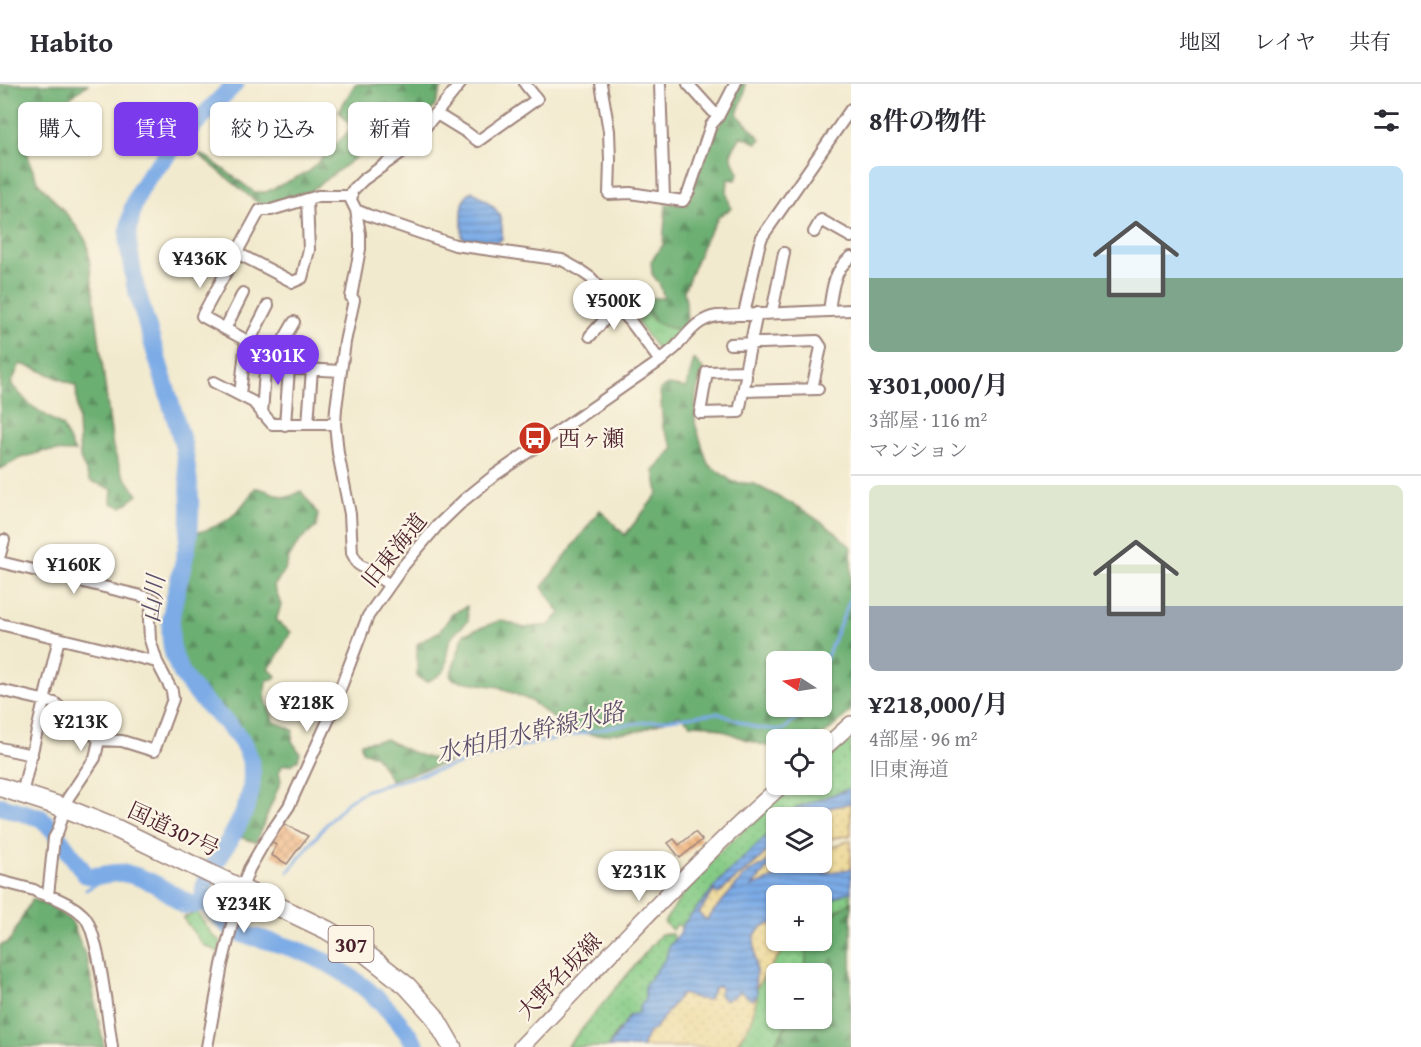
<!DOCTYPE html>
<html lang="ja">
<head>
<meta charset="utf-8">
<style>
	:root { --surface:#fff; --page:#f2f2f3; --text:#2b2b33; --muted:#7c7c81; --line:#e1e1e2; --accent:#7c3aed }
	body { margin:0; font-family:"Gentium Book Plus","Noto Serif JP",serif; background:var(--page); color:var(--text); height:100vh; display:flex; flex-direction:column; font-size:22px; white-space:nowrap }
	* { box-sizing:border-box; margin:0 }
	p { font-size:20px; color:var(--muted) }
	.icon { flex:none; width:33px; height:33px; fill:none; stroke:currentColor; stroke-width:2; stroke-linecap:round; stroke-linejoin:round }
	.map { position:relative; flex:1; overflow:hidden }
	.drawer { display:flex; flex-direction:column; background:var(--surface); width:570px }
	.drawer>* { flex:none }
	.top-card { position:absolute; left:18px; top:18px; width:570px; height:54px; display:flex; gap:12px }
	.needle { width:39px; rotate:282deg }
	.fabs { position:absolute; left:766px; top:567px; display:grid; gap:12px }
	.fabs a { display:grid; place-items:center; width:66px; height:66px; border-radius:9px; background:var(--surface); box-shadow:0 2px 4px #0004; font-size:30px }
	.price { position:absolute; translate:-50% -51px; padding:0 14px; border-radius:21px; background:#fff; color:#222; font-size:20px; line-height:39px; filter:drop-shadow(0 2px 3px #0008) }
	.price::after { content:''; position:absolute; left:50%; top:36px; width:18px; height:14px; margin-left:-9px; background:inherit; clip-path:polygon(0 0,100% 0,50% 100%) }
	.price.selected { background:var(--accent); color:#fff }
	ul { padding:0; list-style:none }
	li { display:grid; align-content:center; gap:12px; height:318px; padding:0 18px }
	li+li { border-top:2px solid var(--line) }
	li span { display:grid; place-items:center; height:186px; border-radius:9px; color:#555 }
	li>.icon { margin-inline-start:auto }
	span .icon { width:108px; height:108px; fill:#fffc; stroke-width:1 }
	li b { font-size:26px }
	h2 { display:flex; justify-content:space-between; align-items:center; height:72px; padding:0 18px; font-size:26px }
	.tag { padding:0 21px; border-radius:9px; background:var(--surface); box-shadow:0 2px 4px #0004; font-size:21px; line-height:54px }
	.tag.selected { background:var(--accent); color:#fff }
	header { display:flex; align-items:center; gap:36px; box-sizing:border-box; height:84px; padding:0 30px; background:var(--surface); border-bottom:2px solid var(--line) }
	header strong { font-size:28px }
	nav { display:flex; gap:33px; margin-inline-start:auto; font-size:21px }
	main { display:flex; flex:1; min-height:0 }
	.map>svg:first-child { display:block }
	.grass { fill:url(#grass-dots); stroke:#687558; stroke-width:1.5 }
	.forest { fill:url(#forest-firs); stroke:#5b674e; stroke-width:1.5; fill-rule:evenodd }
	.sand { fill:url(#sand-dots); stroke:#9c7c64; stroke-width:1.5 }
	.park { fill:url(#park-tufts); stroke:#687558; stroke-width:1.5 }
	.water { fill:url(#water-rules); stroke:#626588; stroke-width:1.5 }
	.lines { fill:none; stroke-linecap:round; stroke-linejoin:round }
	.stream { stroke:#7babe6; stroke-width:3 }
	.river { stroke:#7babe6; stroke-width:18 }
	.building { fill:url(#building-cross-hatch) }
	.minor-casing { stroke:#9e847c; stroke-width:14 }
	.secondary-casing { stroke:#9e847c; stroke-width:18 }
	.trunk-casing { stroke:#9e847c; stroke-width:21 }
	.minor { stroke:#fff; stroke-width:10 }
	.secondary { stroke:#fff; stroke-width:15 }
	.trunk { stroke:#fff; stroke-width:18 }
	.labels { text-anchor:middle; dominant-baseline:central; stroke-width:4.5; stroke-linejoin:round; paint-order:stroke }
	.shield { fill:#fcf5e5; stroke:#7f5f63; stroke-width:1.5 }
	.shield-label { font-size:21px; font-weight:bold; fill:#4a1f2b }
	.poi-label { font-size:22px; fill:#4a1f2b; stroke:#fcf5e5; text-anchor:start }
	.street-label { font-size:22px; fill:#4a1f2b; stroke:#fcf5e5 }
	.water-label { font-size:24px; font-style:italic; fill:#5b506c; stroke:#fcf5e5 }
</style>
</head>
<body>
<header>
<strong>Habito</strong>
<nav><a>地図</a><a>レイヤ</a><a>共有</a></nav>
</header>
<main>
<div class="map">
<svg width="851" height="963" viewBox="0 0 851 963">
	<defs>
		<pattern id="grass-dots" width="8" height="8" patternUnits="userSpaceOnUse" patternTransform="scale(1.5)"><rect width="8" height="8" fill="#85cb85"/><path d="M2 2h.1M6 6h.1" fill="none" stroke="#74ae73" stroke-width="1.8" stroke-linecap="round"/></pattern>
		<pattern id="forest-firs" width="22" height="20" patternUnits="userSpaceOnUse" patternTransform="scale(1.5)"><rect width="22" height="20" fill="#6caf72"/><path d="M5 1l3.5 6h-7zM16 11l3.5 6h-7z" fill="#5b8e5e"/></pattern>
		<pattern id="sand-dots" width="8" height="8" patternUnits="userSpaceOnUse" patternTransform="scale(1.5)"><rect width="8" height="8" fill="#eeda9e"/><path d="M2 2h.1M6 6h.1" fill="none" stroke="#cebb88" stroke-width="1.8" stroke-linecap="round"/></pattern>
		<pattern id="park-tufts" width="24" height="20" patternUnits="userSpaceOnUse" patternTransform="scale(1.5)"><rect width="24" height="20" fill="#85cb85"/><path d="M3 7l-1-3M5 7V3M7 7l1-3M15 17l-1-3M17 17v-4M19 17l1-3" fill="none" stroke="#74ae73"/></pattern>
		<pattern id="water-rules" width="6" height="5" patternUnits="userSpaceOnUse" patternTransform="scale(1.5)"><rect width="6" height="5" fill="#7babe6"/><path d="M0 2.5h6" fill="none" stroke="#678bbb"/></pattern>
		<pattern id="building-cross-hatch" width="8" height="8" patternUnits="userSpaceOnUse" patternTransform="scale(1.5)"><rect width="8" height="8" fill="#f1b37d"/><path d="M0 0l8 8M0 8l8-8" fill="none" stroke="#c59167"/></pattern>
	</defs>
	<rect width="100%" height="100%" fill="#fcf5e5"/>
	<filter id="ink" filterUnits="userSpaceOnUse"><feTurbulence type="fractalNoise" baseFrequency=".0167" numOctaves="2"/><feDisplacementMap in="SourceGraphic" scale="12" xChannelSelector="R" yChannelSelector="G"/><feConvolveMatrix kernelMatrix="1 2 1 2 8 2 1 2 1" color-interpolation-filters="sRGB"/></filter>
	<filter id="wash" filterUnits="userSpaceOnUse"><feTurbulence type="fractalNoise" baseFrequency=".008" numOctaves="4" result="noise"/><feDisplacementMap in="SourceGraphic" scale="24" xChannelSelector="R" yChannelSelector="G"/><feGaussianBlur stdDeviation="1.35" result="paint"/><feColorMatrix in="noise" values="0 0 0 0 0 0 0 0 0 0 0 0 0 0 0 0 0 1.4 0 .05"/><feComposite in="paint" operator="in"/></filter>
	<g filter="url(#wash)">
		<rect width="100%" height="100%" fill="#f2eace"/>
		<!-- grass -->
		<path class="grass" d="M851 646V704L798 723 786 733 777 734V742L723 793 681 843 677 840 672 846 664 838 701 785 792 701 822 700V673Z
			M851 808V818L837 827 822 843V821L843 810Z
			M661 850H672L674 857 669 862 666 874 646 901 645 916 639 923V929L618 946 608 963H567Z
			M789 857H810L807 860 805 889 777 890V934L790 935 773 963H735L751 938 757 907 755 905Z"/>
		<!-- forest -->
		<path class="forest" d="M0 0H88L62 20 38 42 27 62 29 77 38 98 71 135 87 158 113 364 122 389 138 411 122 423 111 419 112 405 90 397 80 374 76 302 37 285 20 280 11 300 30 321 62 342 75 368 45 367 21 374 0 385Z
			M355 0H443L435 22 413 50 386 70 375 66 358 72 309 108 265 120 258 119 198 70 207 73 254 108H266L308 88 352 44 339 27Z
			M740 0H745V8L737 30 761 55 757 59 741 52 731 69 733 78 739 88 736 96 728 95 727 110 731 125 719 132 705 156 684 207 686 218 687 240 678 245 659 242 649 233 647 226 650 214H664L660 201 652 190 651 177 663 161 666 119 687 121 714 47 721 40Z
			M694 275 703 285 696 311 695 339 708 380 733 398 754 400 800 424 834 447 851 463V627L819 655 777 656V668L767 662 747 656 709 641 691 640 679 631 639 647 594 651 569 646 531 617 499 603 455 596 450 592 464 550 501 536 524 544 549 541 560 529 542 503 600 426 625 451 658 409 654 387 674 364 663 344 660 305 669 301 686 304ZM777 578H822V622H777Z
			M255 404C266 404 275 412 286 413 291 413 297 409 301 407L318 430 316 443 302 455 296 462 289 474 285 486 274 502 281 521 276 537 291 548 274 578 268 584 276 592 274 595 267 596C262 612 268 624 275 638L293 646 292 657 300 669 298 676 291 681H283L279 688 281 697 256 758 239 753C244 742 253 728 256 716 262 688 251 655 232 635 224 626 213 620 204 611 190 597 177 576 174 556 169 528 183 502 190 476 193 468 194 458 196 449 228 440 237 431 255 404Z
			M467 522 468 537C462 543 455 548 451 555 440 577 459 584 426 598L417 593V560L440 547 452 530Z
			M386 655C408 668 424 674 450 678L391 696 376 672 362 667 361 659Z
			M32 815 52 823 72 838 87 876 104 963H0V861L9 858Z
			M851 818V963H773L790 935 822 934V890L805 889 807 860 810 857 822 856V843L837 827Z"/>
		<!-- sand -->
		<path class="sand" d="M851 719V751L822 756V734H802L815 727Z
			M777 753V773L747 789 706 836 699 829 714 807 721 809 726 803 759 776Z
			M851 756V785L823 789 803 782 751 804 765 786 779 779 822 778V767Z
			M777 838V856L789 857 755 905 756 887 754 854 757 848 763 842Z
			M719 902 733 913 740 907 752 916 757 912 751 938 734 963H642L649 947 654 946 674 919 682 910 699 915 715 903Z"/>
		<!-- park -->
		<path class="park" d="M647 226C652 242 665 242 679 246L667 260 658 266 637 238Z
			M197 828 213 852 221 857 219 868 203 861 183 834Z"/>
		<!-- water -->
		<path class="water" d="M472 107C494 122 504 126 502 155L494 160 487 161 470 158 462 153C463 139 458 114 472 107Z
			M851 704V719L815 727 802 733H786L798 723Z
			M777 742C777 745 778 748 777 751 773 770 733 794 720 809L717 810 714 807 699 829 706 836 747 789 777 773V778L779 779 765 786 752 803 803 782 822 779 827 783 824 789 851 785V808L843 810 822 821V812H777V838L763 842 757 848 754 853 756 887 755 904 757 907V912L752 916 740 907 733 913 725 916 719 911 720 906 721 904 719 902 715 903 708 916 699 915 682 910 674 919 654 946 649 948 642 963H608L630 931 639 929V923L645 916V901L666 874 669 862 681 848V843L723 793Z"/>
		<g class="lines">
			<!-- stream -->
			<path class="stream" d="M822 585 851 513
				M288 788 325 742 348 717 367 706 522 662 616 642 717 629 757 644 783 646 801 630 805 622
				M86 806C121 781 154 805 181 828L185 829 228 813"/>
			<!-- river -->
			<path class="river" d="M235 0 190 45 150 90 140 106 133 123 129 143 128 159 135 201 183 360C189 392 193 424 188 456 183 494 162 533 174 572 179 587 188 600 198 611 220 636 253 655 252 692 252 717 240 739 227 760 220 773 206 790 204 805 203 809 204 814 205 818 216 829 226 842 240 849 246 852 255 853 262 855 279 860 298 865 315 873 357 892 392 924 417 963
				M0 722 41 734 54 747 86 791C99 795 110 787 123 789 148 793 170 809 192 821L205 818"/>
		</g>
		<g id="blocks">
			<!-- building -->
			<path class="building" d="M283 739 308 752 287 780 271 771 277 761 272 759Z
				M695 748 702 756 680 774 668 759 674 755 679 761Z"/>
		</g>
	</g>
	<g filter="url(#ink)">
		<use href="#blocks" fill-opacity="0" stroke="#9e847c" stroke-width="1.5"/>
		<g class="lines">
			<!-- minor casing -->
			<g class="minor-casing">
				<path id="minor" d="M601 0 609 47 610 76 609 110 630 109 683 117 689 107 711 41 718 33 735 0
					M660 0 664 113
					M688 0 718 33
					M435 29 466 48 478 57 537 15 525 0
					M356 126 368 131 455 161 562 176 578 185 591 194 631 238 660 277
					M814 148 821 136 851 153
					M237 169 293 198 302 194 309 166 307 115
					M829 227C832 207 833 186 851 173
					M772 228 784 169
					M744 230 759 162 762 153 851 25
					M225 245 243 209
					M590 252 616 223
					M249 258 268 221
					M730 260 817 257 821 263 812 305
					M272 276 294 238
					M341 287 283 284 249 258 202 232 260 126H271L318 112H352
					M745 287 707 288 700 329 739 328 746 293 745 287 757 229
					M214 298 253 318 272 340H335
					M743 307 818 305
					M240 311 246 257
					M262 330 266 272
					M308 340 312 285
					M285 341 289 284
					M0 471 4 456
					M0 478 154 515 149 535 150 556 157 578 172 607 173 615 154 667 122 657 99 656
					M390 501 358 480 352 469 350 430 338 369 335 340 336 324 345 258 354 216 351 213 360 165V150L356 126 351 116 352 107 363 96 409 63 460 0
					M0 540 157 578
					M0 606 55 619 74 637 90 647 99 656 95 674 68 714 58 747 54 754 48 812
					M0 664 32 671
					M22 710 59 554
					M0 797 34 806C38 809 42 810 47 811 59 815 74 822 83 831 99 845 108 938 112 963
					M207 963 222 881 238 816 249 785 264 759 289 722 328 637 368 532 404 481 437 442 464 416 495 391 660 277C665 272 670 268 675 264 688 250 697 235 717 232L851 226"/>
			</g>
			<!-- secondary casing -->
			<g class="secondary-casing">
				<path id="secondary" d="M822 666 851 640
					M521 963C607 874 690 782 783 700"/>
			</g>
			<!-- trunk casing -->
			<g class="trunk-casing">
				<path id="trunk" d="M0 703 65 724 117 745 327 846 365 869 407 902 434 932 452 963"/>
			</g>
			<!-- minor -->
			<use href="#minor" class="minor"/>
			<!-- secondary -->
			<use href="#secondary" class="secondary"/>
			<!-- trunk -->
			<use href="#trunk" class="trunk"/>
		</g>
	</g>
	<!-- icons -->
	<defs>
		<g id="bus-disc" transform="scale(1.725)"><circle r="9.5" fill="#c8321e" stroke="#fcf5e5"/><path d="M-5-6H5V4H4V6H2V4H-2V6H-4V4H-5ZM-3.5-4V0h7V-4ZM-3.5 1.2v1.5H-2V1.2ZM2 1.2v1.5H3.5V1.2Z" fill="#fff"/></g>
	</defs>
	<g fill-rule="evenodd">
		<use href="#bus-disc" x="535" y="354"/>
	</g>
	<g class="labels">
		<!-- shield labels -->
		<rect class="shield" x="328.5" y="842" width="45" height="36" rx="4.5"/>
		<g class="shield-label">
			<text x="351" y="860">307</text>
		</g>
		<!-- poi labels -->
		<g class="poi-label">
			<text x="558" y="354">西ヶ瀬</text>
		</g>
		<!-- street labels -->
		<g class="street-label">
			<text transform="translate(394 466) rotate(-51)">旧東海道</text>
			<text transform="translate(174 745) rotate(25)">国道307号</text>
			<text transform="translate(559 892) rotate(-46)">大野名坂線</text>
		</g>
		<!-- water labels -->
		<g class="water-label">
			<text transform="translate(153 515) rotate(-83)">山川</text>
			<text transform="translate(530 648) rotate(-13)">水柏用水幹線水路</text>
		</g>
	</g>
</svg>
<div class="fabs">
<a><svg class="needle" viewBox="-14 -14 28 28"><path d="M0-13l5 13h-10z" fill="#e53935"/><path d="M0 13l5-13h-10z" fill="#7c7c81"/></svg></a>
<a><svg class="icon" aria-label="locate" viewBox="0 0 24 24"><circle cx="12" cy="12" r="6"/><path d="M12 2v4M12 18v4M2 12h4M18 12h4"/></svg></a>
<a><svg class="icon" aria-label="layers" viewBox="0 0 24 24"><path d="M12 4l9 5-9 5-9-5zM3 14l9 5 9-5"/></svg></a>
<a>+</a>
<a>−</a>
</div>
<b class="price" style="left:200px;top:205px">¥436K</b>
<b class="price" style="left:614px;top:247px">¥500K</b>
<b class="price selected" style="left:278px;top:302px">¥301K</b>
<b class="price" style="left:74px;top:511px">¥160K</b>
<b class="price" style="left:307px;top:649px">¥218K</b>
<b class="price" style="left:81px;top:668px">¥213K</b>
<b class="price" style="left:639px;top:818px">¥231K</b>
<b class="price" style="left:244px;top:850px">¥234K</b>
<div class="top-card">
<a class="tag">購入</a>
<a class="tag selected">賃貸</a>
<a class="tag">絞り込み</a>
<a class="tag">新着</a>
</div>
</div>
<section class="drawer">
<h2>8件の物件<svg class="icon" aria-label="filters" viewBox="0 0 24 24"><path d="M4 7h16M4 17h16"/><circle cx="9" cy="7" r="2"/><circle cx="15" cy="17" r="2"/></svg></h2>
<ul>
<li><span style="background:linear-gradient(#bfe0f5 60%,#7fa58c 0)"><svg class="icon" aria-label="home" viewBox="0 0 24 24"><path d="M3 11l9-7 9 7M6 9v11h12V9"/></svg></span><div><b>¥301,000/月</b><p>3部屋 · 116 m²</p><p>マンション</p></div></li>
<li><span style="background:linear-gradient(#dfe7d0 65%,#9aa5b1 0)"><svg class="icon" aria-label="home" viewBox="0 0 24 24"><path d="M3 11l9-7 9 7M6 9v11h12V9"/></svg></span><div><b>¥218,000/月</b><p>4部屋 · 96 m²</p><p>旧東海道</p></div></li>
</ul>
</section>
</main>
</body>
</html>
